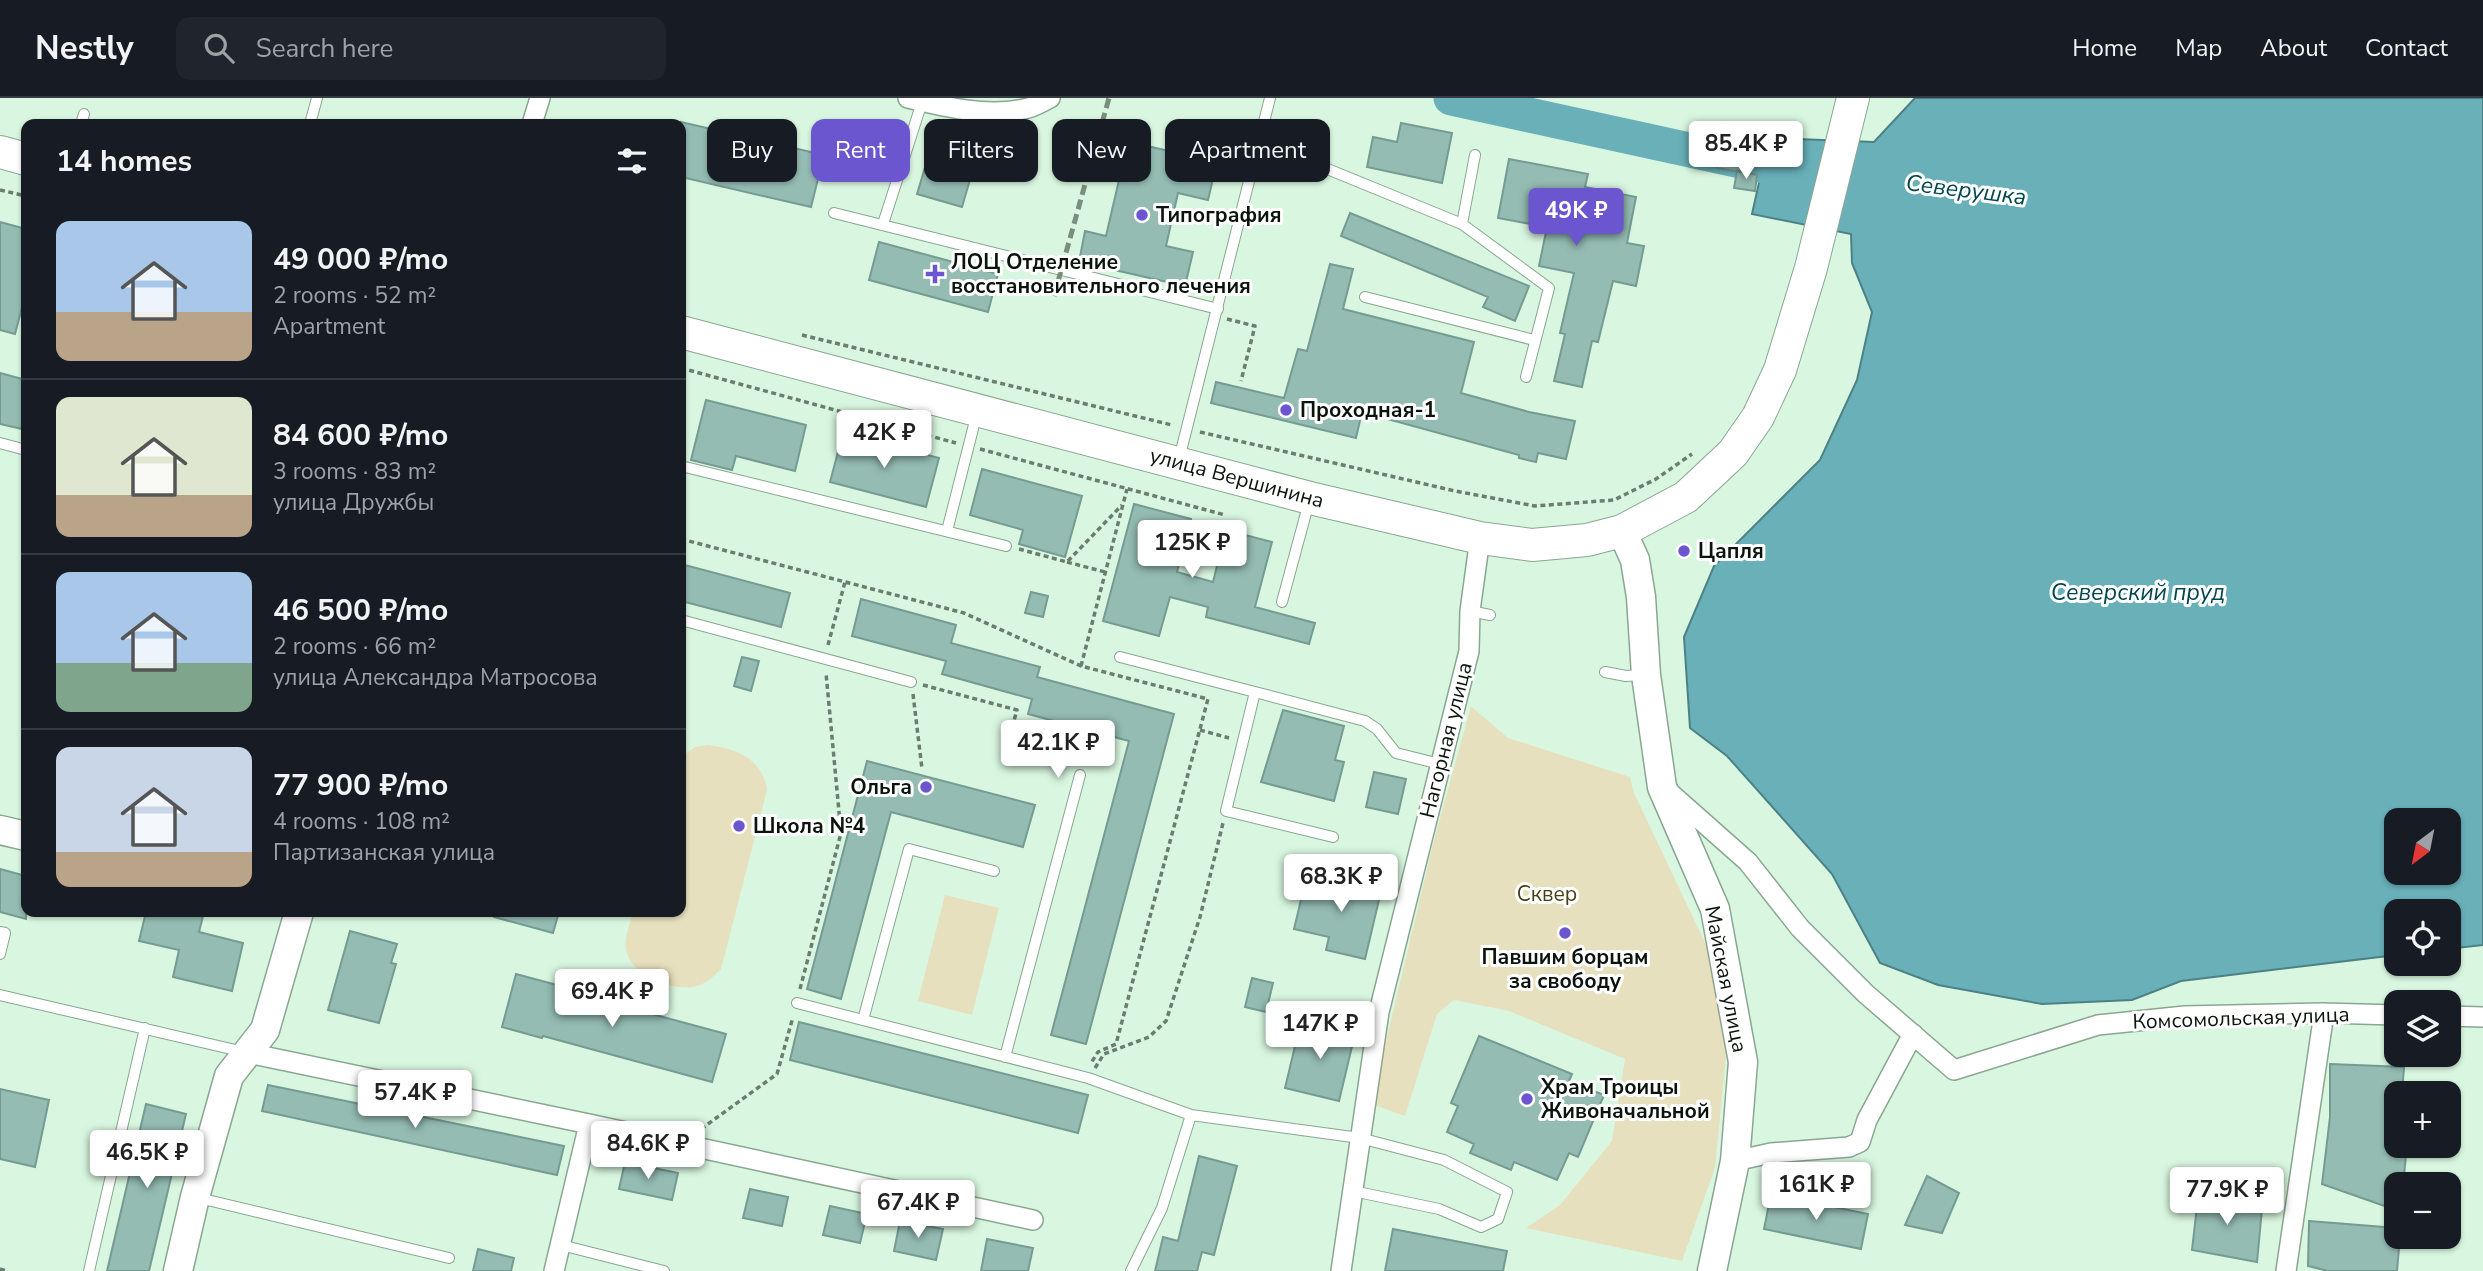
<!DOCTYPE html>
<html lang="en">
<head>
<meta charset="utf-8">
<style>
	:root { --surface:#171b24; --page:#20242c; --text:#f1f3f6; --muted:#9ea1a6; --line:#363941; --accent:#6c56d0 }
	body { margin:0; font-family:"Nunito Sans",sans-serif; background:var(--page); color:var(--text); height:100vh; display:flex; flex-direction:column; font-size:26px; white-space:nowrap }
	* { box-sizing:border-box; margin:0 }
	p { font-size:23px; color:var(--muted) }
	.icon { flex:none; width:38px; height:38px; fill:none; stroke:currentColor; stroke-width:2; stroke-linecap:round; stroke-linejoin:round }
	.map { position:relative; flex:1; overflow:hidden }
	.drawer { position:absolute; left:21px; top:21px; width:665px; height:798px; display:flex; flex-direction:column; background:var(--surface); border-radius:14px; box-shadow:0 2px 5px #0004 }
	.drawer>* { flex:none }
	.hud { position:absolute; left:707px; top:21px; width:665px; height:63px; display:flex; gap:14px }
	.needle { width:46px; rotate:212deg }
	.buttons { position:absolute; left:2384px; top:710px; display:grid; gap:14px }
	.buttons a { display:grid; place-items:center; width:77px; height:77px; border-radius:14px; background:var(--surface); box-shadow:0 2px 5px #0004; font-size:35px }
	.price { position:absolute; translate:-50% -60px; padding:0 16px; border-radius:7px; background:#fff; color:#222; font-size:23px; line-height:46px; filter:drop-shadow(0 2px 4px #0008) }
	.price::after { content:''; position:absolute; left:50%; top:42px; width:21px; height:16px; margin-left:-10px; background:inherit; clip-path:polygon(0 0,100% 0,50% 100%) }
	.price.active { background:var(--accent); color:#fff }
	ul { padding:0; list-style:none }
	li { display:flex; align-items:center; gap:21px; height:175px; padding:0 35px }
	li+li { border-top:2px solid var(--line) }
	li span { display:grid; place-items:center; flex:none; width:196px; height:140px; border-radius:14px; color:#555 }
	li>.icon { margin-inline-start:auto }
	span .icon { width:84px; height:84px; fill:#fffc; stroke-width:1 }
	li b { font-size:30px }
	h2 { display:flex; justify-content:space-between; align-items:center; height:84px; padding:0 35px; font-size:30px }
	.tag { padding:0 24px; border-radius:14px; background:var(--surface); box-shadow:0 2px 5px #0004; font-size:24px; line-height:63px }
	.tag.active { background:var(--accent); color:#fff }
	header { display:flex; align-items:center; gap:42px; box-sizing:border-box; height:98px; padding:0 35px; background:var(--surface); border-bottom:2px solid var(--line) }
	header strong { font-size:33px }
	nav { display:flex; gap:38px; margin-inline-start:auto; font-size:24px }
	.search { width:490px; height:63px; background:var(--page); display:flex; align-items:center; gap:18px; box-sizing:border-box; padding:0 24px; border-radius:14px; color:var(--muted); font-size:26px }
	.map>svg:first-child { display:block }
	.green { fill:#e7e0be }
	.water { fill:#69b0b9; stroke:#4c8185; stroke-width:2; fill-rule:evenodd }
	.lines { fill:none; stroke-linecap:round; stroke-linejoin:round }
	.river { stroke:#69b0b9; stroke-width:35 }
	.building { fill:#94bcb3; stroke:#759b92; stroke-width:2 }
	.lane-casing { stroke:#8aa691; stroke-width:12 }
	.street-casing { stroke:#8aa691; stroke-width:22 }
	.secondary-casing { stroke:#8aa691; stroke-width:31 }
	.primary-casing { stroke:#8aa691; stroke-width:34 }
	.path { stroke:#6a7d6f; stroke-width:3.5; stroke-dasharray:5 3.5; stroke-linecap:butt }
	.lane { stroke:#fff; stroke-width:10 }
	.street { stroke:#fff; stroke-width:19 }
	.secondary { stroke:#fff; stroke-width:28 }
	.primary { stroke:#fff; stroke-width:32 }
	.rail { stroke:#798e7e; stroke-width:5; stroke-dasharray:10 5; stroke-linecap:butt }
	.poi-dot { fill:#6c56d0; stroke:#fff; stroke-width:2.5 }
	.labels { text-anchor:middle; dominant-baseline:central; stroke-width:6; stroke-linejoin:round; paint-order:stroke }
	.poi-label { font-size:21px; font-weight:bold; fill:#0a140d; stroke:#fff; text-anchor:start }
	.street-label { font-size:21px; fill:#0a140d; stroke:#fff }
	.park-label { font-size:21px; fill:#484015; stroke:#fff }
	.water-label { font-size:23px; font-style:italic; fill:#00464d; stroke:#fff }
</style>
</head>
<body>
<header>
<strong>Nestly</strong>
<div class="search"><svg class="icon" aria-label="search" viewBox="0 0 24 24"><circle cx="10" cy="10" r="6"/><path d="M15 15l6 6"/></svg>Search here</div>
<nav><a>Home</a><a>Map</a><a>About</a><a>Contact</a></nav>
</header>
<div class="map">
<svg width="2483" height="1173" viewBox="0 0 2483 1173">
	<rect width="100%" height="100%" fill="#d9f7e0"/>
	<!-- green -->
	<path class="green" d="M1471 608 1508 640 1630 679 1634 695 1710 855 1727 949 1715 1070 1682 1163 1526 1130 1560 1107 1612 1043 1625 961 1509 913 1454 902 1437 916 1405 1018 1371 1006 1434 742Z
		M707 647C736 650 763 661 767 692L721 871C713 879 705 887 693 889 669 892 632 878 626 852 624 840 630 825 633 814H681V659L695 649Z
		M945 797 999 810 972 917 918 903Z"/>
	<!-- water -->
	<path class="water" d="M1915 0H2483V847L2448 851V814H2396V857L2181 883 2132 902 2042 906 1938 887 1880 865 1832 776 1727 658 1690 630 1684 539 1714 468 1820 362 1857 282 1872 214 1852 165 1851 136 1752 116 1769 40 1874 44ZM2396 723H2448V775H2396Z"/>
	<g class="lines">
		<!-- river -->
		<path class="river" d="M1451 0 1763 68 1811 73"/>
	</g>
	<!-- building -->
	<path class="building" d="M681 24 824 57 811 109 681 79Z
		M1726 24 1749 29 1740 74 1717 70Z
		M1401 25 1452 35 1442 85 1367 69 1373 39 1397 44Z
		M1108 39 1217 64 1208 102 1178 95 1166 148 1193 154 1185 188 1079 164 1085 133 1106 138 1119 82 1099 77Z
		M929 56 974 68 962 109 917 96Z
		M1509 61 1588 76 1585 89 1636 99 1627 145 1644 148 1636 188 1613 183 1598 244 1592 243 1582 289 1554 283 1565 236 1560 235 1574 175 1539 168 1547 129 1498 120Z
		M1737 73 1757 77 1755 93 1734 90Z
		M1350 115 1529 188 1515 223 1483 209 1488 199 1341 138Z
		M0 124 26 131V194L15 236 0 232Z
		M879 144 998 176 988 214 869 182Z
		M1330 166 1353 171 1343 211 1474 244 1461 295 1529 314 1575 323 1566 361 1538 355 1536 364 1519 360V357L1362 314 1356 340 1211 305 1216 284 1284 300 1298 251 1307 253Z
		M0 275 26 282V332L0 326Z
		M706 302 806 327 795 373 736 358 732 372 691 362Z
		M843 335 939 360 926 409 830 384Z
		M982 371 1082 398 1065 459 1019 446 1023 432 970 417Z
		M1134 406 1191 421 1177 474 1213 484 1226 432 1272 444 1255 509 1315 525 1309 546 1206 519 1208 509 1170 499 1159 538 1103 523Z
		M681 466 790 495 781 529 681 503Z
		M1031 494 1048 498 1043 519 1025 515Z
		M861 501 956 527 951 545 1040 569 1037 579 1174 616 1086 946 1051 937 1129 643 1028 616 1032 601 942 576 946 563 852 538Z
		M742 559 759 563 751 593 734 588Z
		M1283 612 1344 628 1335 662 1344 664 1334 703 1261 684Z
		M867 663 1035 707 1023 749 891 714 841 901 807 891Z
		M1374 674 1406 681 1398 716 1366 709Z
		M0 771 26 778V821L0 814Z
		M1343 776 1383 785 1365 861 1326 852 1329 839 1294 831 1305 785 1339 793Z
		M146 814H204L199 834 243 845 232 893 173 879 179 852 139 843Z
		M494 814H559L553 835 494 819Z
		M350 833 397 846 391 865 396 866 379 925 328 912Z
		M516 876 557 887 556 890 726 936 712 984 543 938 542 940 502 929Z
		M1252 880 1273 885 1266 914 1245 909Z
		M1301 923 1355 936 1339 1003 1285 990Z
		M799 924 1088 997 1078 1035 790 962Z
		M1479 938 1572 976 1569 983 1604 997 1578 1059 1569 1055 1557 1082 1514 1064 1511 1072 1470 1055 1474 1046 1447 1034 1458 1008 1451 1005Z
		M2330 966 2404 969 2402 996H2396V1048H2407L2403 1087H2396V1112L2322 1086 2330 1019Z
		M268 987 564 1048 557 1077 262 1013Z
		M0 991 49 1002 35 1069 0 1061Z
		M146 1006 186 1016 149 1173H107Z
		M1199 1058 1237 1068 1214 1157 1202 1154 1197 1173H1155L1163 1139 1178 1143Z
		M625 1064 678 1075 672 1102 619 1091Z
		M1927 1078 1959 1095 1942 1135 1905 1127Z
		M750 1091 788 1099 782 1128 743 1120Z
		M2199 1091 2262 1111 2257 1164 2192 1152Z
		M1771 1096 1868 1116 1861 1151 1764 1131Z
		M830 1108 867 1116 860 1145 823 1137Z
		M900 1123 943 1131 936 1162 894 1153Z
		M2309 1123 2396 1130V1139H2400L2397 1173H2328L2308 1168Z
		M1393 1131 1507 1153 1503 1173H1385Z
		M987 1141 1033 1150 1028 1173H981Z
		M478 1151 514 1160 511 1173H473Z"/>
	<g class="lines">
		<!-- lane casing -->
		<g class="lane-casing">
			<path id="lane" d="M81 26 84 16
				M310 26 317 0
				M1259 43 1462 126 1549 190 1526 279
				M834 115 1218 211
				M883 126 922 4
				M1462 126 1475 57
				M1365 199 1534 242
				M0 345 26 352
				M1179 361 1270 0
				M681 368 1006 448
				M947 433 977 315
				M1282 504 1309 404
				M1470 513 1490 517
				M681 522 911 584
				M1120 559 1255 594
				M1605 574 1626 578 1642 577
				M1333 739 1226 713 1255 594 1365 623 1377 631 1396 655 1440 666
				M0 834 5 835 0 856
				M0 897 244 954
				M797 905 1088 980 1191 1017 1360 1040 1444 1062 1507 1094 1498 1121 1481 1129 1439 1111 1353 1093
				M863 922 909 751 994 773
				M1005 959 1080 677
				M199 1100 449 1160
				M561 1147 664 1173
				M89 1173 145 930
				M1131 1173 1162 1110 1191 1017"/>
		</g>
		<!-- street casing -->
		<g class="street-casing">
			<path id="street" d="M908 0C945 9 986 19 1024 11 1033 10 1042 4 1050 0
				M532 26 540 0
				M1669 694 1748 764 1800 830 1866 896 1954 972 2098 927 2185 918 2324 915 2396 917
				M2448 918 2483 919
				M248 955 589 1026 1033 1122
				M1735 1063 1771 1055 1849 1049 1860 1044 1867 1022 1913 936
				M554 1173 589 1026
				M1341 1173 1379 914 1469 553 1470 513 1480 440
				M2286 1173 2324 915"/>
		</g>
		<!-- secondary casing -->
		<g class="secondary-casing">
			<path id="secondary" d="M1622 433 1635 462 1641 499 1646 577 1662 689 1715 811 1743 964 1735 1063 1712 1173
				M0 732 26 738
				M178 1173 195 1099 229 978 265 932 299 814"/>
		</g>
		<!-- primary casing -->
		<g class="primary-casing">
			<path id="primary" d="M0 54 26 61
				M681 234 1310 400 1480 440 1532 447 1587 442 1622 433 1686 399 1733 355 1758 319 1780 272 1811 170 1853 0"/>
		</g>
		<!-- path -->
		<path class="path" d="M0 92 26 98
			M1227 221 1255 228 1241 283
			M802 237 1172 327
			M681 270 956 345
			M1200 334 1455 393 1535 408 1614 402 1656 381 1692 356
			M980 351 1225 417
			M681 441 964 515 1081 568 1208 601 1116 946 1098 954 1091 965
			M1019 451 1067 464 1122 407
			M1067 464 1105 474
			M828 547 845 484
			M1081 568 1127 391
			M923 587 1017 612 1013 626 1088 646 1083 663
			M913 596 922 671
			M1200 632 1229 640
			M260 814 274 817
			M800 891 841 735 826 575
			M1095 970 1104 956 1149 939 1166 923 1200 819 1223 725
			M701 1031 777 976 793 919
			M0 1171 7 1173"/>
		<!-- lane -->
		<use href="#lane" class="lane"/>
		<!-- street -->
		<use href="#street" class="street"/>
		<!-- secondary -->
		<use href="#secondary" class="secondary"/>
		<!-- primary -->
		<use href="#primary" class="primary"/>
		<!-- rail -->
		<path class="rail" d="M1054 198 1109 0"/>
	</g>
	<!-- markers -->
	<g class="poi-dot">
		<circle cx="1142" cy="117" r="7"/>
		<path d="M931.5 165.5h7v7h7v7h-7v7h-7v-7h-7v-7h7z"/>
		<circle cx="1286" cy="312" r="7"/>
		<circle cx="1684" cy="453" r="7"/>
		<circle cx="926" cy="689" r="7"/>
		<circle cx="739" cy="728" r="7"/>
		<circle cx="1565" cy="835" r="7"/>
		<circle cx="1527" cy="1001" r="7"/>
	</g>
	<g class="labels">
		<!-- poi labels -->
		<g class="poi-label">
			<text x="1156" y="117">Типография</text>
			<text x="951" y="164">ЛОЦ Отделение<tspan x="951" dy="24">восстановительного лечения</tspan></text>
			<text x="1300" y="312">Проходная-1</text>
			<text x="1698" y="453">Цапля</text>
			<text x="912" y="689" text-anchor="end">Ольга</text>
			<text x="753" y="728">Школа №4</text>
			<text x="1565" y="859" text-anchor="middle">Павшим борцам<tspan x="1565" dy="24">за свободу</tspan></text>
			<text x="1541" y="989">Храм Троицы<tspan x="1541" dy="24">Живоначальной</tspan></text>
		</g>
		<!-- street labels -->
		<g class="street-label">
			<text transform="translate(1237 380) rotate(15)">улица Вершинина</text>
			<text transform="translate(1446 642) rotate(-76)">Нагорная улица</text>
			<text transform="translate(1726 881) rotate(79)">Майская улица</text>
			<text transform="translate(2241 920) rotate(-2)">Комсомольская улица</text>
		</g>
		<!-- park labels -->
		<g class="park-label">
			<text x="1547" y="796">Сквер</text>
		</g>
		<!-- water labels -->
		<g class="water-label">
			<text transform="translate(1966 92) rotate(7)">Северушка</text>
			<text x="2138" y="494">Северский пруд</text>
		</g>
	</g>
</svg>
<div class="buttons">
<a><svg class="needle" viewBox="-14 -14 28 28"><path d="M0-13l5 13h-10z" fill="#e53935"/><path d="M0 13l5-13h-10z" fill="#9ea1a6"/></svg></a>
<a><svg class="icon" aria-label="locate" viewBox="0 0 24 24"><circle cx="12" cy="12" r="6"/><path d="M12 2v4M12 18v4M2 12h4M18 12h4"/></svg></a>
<a><svg class="icon" aria-label="layers" viewBox="0 0 24 24"><path d="M12 4l9 5-9 5-9-5zM3 14l9 5 9-5"/></svg></a>
<a>+</a>
<a>−</a>
</div>
<b class="price" style="left:1746px;top:83px">85.4K ₽</b>
<b class="price active" style="left:1576px;top:150px">49K ₽</b>
<b class="price" style="left:884px;top:372px">42K ₽</b>
<b class="price" style="left:1192px;top:482px">125K ₽</b>
<b class="price" style="left:1058px;top:682px">42.1K ₽</b>
<b class="price" style="left:1341px;top:816px">68.3K ₽</b>
<b class="price" style="left:612px;top:931px">69.4K ₽</b>
<b class="price" style="left:1320px;top:963px">147K ₽</b>
<b class="price" style="left:415px;top:1032px">57.4K ₽</b>
<b class="price" style="left:648px;top:1083px">84.6K ₽</b>
<b class="price" style="left:147px;top:1092px">46.5K ₽</b>
<b class="price" style="left:1816px;top:1124px">161K ₽</b>
<b class="price" style="left:2227px;top:1129px">77.9K ₽</b>
<b class="price" style="left:918px;top:1142px">67.4K ₽</b>
<div class="hud">
<a class="tag">Buy</a>
<a class="tag active">Rent</a>
<a class="tag">Filters</a>
<a class="tag">New</a>
<a class="tag">Apartment</a>
</div>
<section class="drawer">
<h2>14 homes<svg class="icon" aria-label="filters" viewBox="0 0 24 24"><path d="M4 7h16M4 17h16"/><circle cx="9" cy="7" r="2"/><circle cx="15" cy="17" r="2"/></svg></h2>
<ul>
<li><span style="background:linear-gradient(#a9c7e8 65%,#b9a48a 0)"><svg class="icon" aria-label="home" viewBox="0 0 24 24"><path d="M3 11l9-7 9 7M6 9v11h12V9"/></svg></span><div><b>49 000 ₽/mo</b><p>2 rooms · 52 m²</p><p>Apartment</p></div></li>
<li><span style="background:linear-gradient(#dfe7d0 70%,#b9a48a 0)"><svg class="icon" aria-label="home" viewBox="0 0 24 24"><path d="M3 11l9-7 9 7M6 9v11h12V9"/></svg></span><div><b>84 600 ₽/mo</b><p>3 rooms · 83 m²</p><p>улица Дружбы</p></div></li>
<li><span style="background:linear-gradient(#a9c7e8 65%,#7fa58c 0)"><svg class="icon" aria-label="home" viewBox="0 0 24 24"><path d="M3 11l9-7 9 7M6 9v11h12V9"/></svg></span><div><b>46 500 ₽/mo</b><p>2 rooms · 66 m²</p><p>улица Александра Матросова</p></div></li>
<li><span style="background:linear-gradient(#c9d6e8 75%,#b9a48a 0)"><svg class="icon" aria-label="home" viewBox="0 0 24 24"><path d="M3 11l9-7 9 7M6 9v11h12V9"/></svg></span><div><b>77 900 ₽/mo</b><p>4 rooms · 108 m²</p><p>Партизанская улица</p></div></li>
</ul>
</section>
</div>
</body>
</html>
